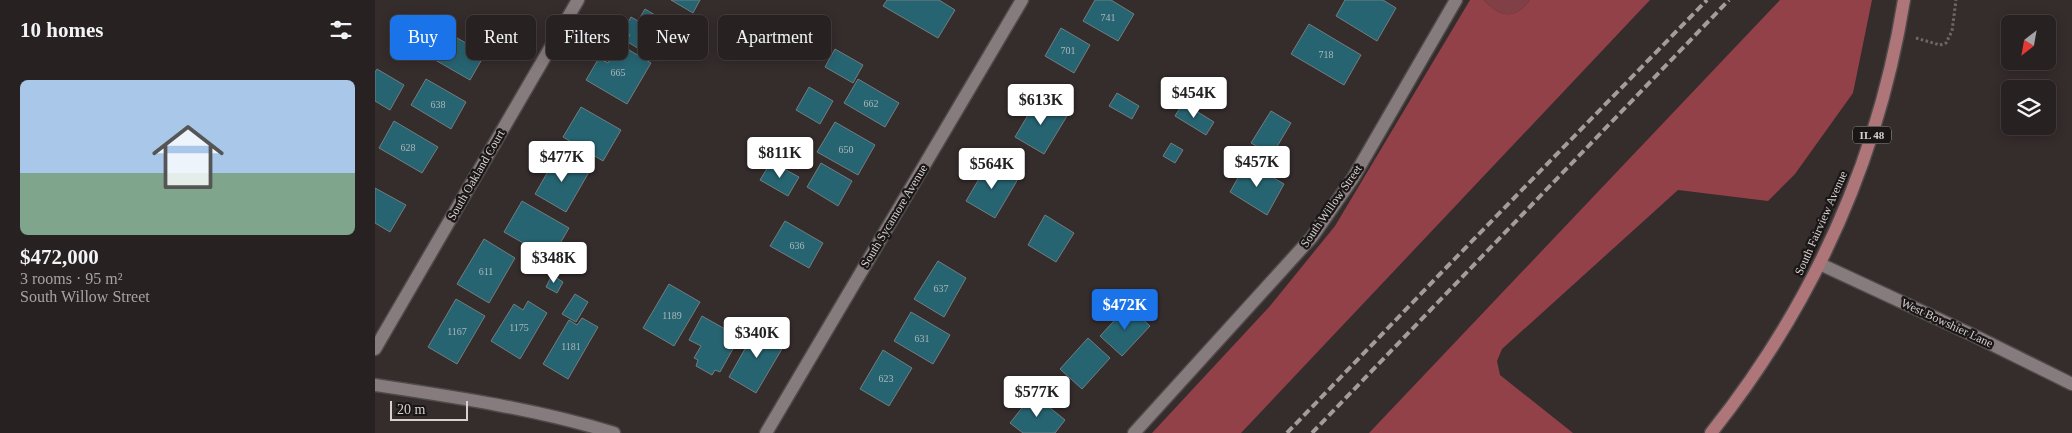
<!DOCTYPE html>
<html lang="en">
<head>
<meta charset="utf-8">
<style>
	:root { --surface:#282121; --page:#30292a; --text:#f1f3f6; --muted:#a5a3a5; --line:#443e3f; --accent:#1a73e8 }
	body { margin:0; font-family:"Times New Roman",serif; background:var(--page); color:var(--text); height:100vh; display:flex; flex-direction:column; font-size:19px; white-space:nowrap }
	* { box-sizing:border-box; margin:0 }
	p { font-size:16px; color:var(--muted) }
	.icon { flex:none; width:28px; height:28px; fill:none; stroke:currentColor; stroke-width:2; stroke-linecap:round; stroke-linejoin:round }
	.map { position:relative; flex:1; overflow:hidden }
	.side { display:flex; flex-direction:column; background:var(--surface); width:375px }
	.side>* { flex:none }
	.banner { position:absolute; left:15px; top:15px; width:475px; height:45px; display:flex; gap:10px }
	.needle { width:32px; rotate:211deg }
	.tools { position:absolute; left:1626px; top:15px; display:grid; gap:10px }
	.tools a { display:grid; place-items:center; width:55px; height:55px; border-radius:8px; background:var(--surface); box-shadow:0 2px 12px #0003,0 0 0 1px var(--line); font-size:25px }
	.scale { position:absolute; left:15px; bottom:12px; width:78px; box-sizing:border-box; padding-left:5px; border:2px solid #d7d1d1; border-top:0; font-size:14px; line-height:18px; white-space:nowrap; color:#d7d1d1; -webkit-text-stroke:4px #1a1616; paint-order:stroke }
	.price { position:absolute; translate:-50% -42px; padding:0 11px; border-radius:5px; background:#fff; color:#222; font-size:16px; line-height:32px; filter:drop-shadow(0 1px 2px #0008) }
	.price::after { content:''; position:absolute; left:50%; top:30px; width:15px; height:11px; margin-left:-8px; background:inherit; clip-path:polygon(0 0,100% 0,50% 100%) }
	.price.active { background:var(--accent); color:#fff }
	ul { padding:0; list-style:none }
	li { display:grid; align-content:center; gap:10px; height:265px; padding:0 20px }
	li span { display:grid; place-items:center; height:155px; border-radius:8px; color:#555 }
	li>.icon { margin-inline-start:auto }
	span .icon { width:90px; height:90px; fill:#fffc; stroke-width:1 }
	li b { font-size:21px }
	h2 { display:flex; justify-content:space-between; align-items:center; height:60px; padding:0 20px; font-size:21px }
	.tag { padding:0 18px; border-radius:8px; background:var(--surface); box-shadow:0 2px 12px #0003,0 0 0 1px var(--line); font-size:18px; line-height:45px }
	.tag.active { background:var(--accent); color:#fff }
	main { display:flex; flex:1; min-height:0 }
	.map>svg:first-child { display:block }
	.green { fill:#804045 }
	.forest { fill:#924148 }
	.building { fill:#276472; stroke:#737d7f }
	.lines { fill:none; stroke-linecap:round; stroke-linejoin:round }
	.minor-casing { stroke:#504a4a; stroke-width:15 }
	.primary-casing { stroke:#504a4a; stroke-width:15 }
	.path { stroke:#6f6767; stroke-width:3; stroke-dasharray:2.5 2.5; stroke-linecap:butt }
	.minor { stroke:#877c7d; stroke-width:12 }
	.primary { stroke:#ae7679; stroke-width:12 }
	.rail { stroke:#a39c9c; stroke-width:4; stroke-dasharray:8 4; stroke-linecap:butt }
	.labels { text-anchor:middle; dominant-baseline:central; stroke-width:4.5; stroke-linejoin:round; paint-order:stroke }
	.number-label { font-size:10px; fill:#abb6b9 }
	.shield { fill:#1a1616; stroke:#9e9999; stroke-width:1 }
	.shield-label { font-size:11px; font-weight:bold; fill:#d7d1d1 }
	.street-label { font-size:12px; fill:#d7d1d1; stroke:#1a1616 }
</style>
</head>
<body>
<main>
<section class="side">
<h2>10 homes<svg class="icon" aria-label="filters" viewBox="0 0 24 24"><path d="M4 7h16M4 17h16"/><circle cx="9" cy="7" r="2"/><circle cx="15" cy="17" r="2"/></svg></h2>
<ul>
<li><span style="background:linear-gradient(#a9c7e8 60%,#7fa58c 0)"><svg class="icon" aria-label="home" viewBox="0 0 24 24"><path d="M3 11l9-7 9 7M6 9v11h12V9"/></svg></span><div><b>$472,000</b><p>3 rooms · 95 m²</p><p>South Willow Street</p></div></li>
</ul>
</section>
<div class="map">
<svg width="1697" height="433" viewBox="0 0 1697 433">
	<rect width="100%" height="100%" fill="#352c2c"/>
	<!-- green -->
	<path class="green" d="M1109 0H1155C1140 20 1125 18 1109 0Z"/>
	<!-- forest -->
	<path class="forest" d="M1095 0H1109C1125 18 1140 20 1155 0H1275L866 433H777L895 306 960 226Z
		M1405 0H1497L1478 93 1420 174 1393 201 1303 190 1127 349 1122 361 1125 375 1198 433H994Z"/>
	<!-- building -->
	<path class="building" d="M296 0H325L318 13Z
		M512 0H564L580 10 563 38 508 6Z
		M720 0H736L759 14 743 41 708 21Z
		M970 0H1008L1021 8 1002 41 961 16Z
		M270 9 303 29 284 61 251 41 255 35 248 31 256 17 263 21Z
		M313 21 331 31 325 43 306 32Z
		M934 24 986 55 969 85 916 54Z
		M686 28 715 45 699 73 670 56Z
		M70 31 110 54 95 80 55 57Z
		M244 44 276 63 252 104 211 80 224 58 233 63Z
		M460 49 488 65 478 83 450 67Z
		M2 69 29 85 15 110 0 101V72Z
		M51 79 91 102 76 129 36 105Z
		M483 79 524 103 510 127 469 103Z
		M434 87 458 101 445 124 421 110Z
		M742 93 764 106 757 119 734 106Z
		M663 98 692 116 669 154 640 137Z
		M808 103 839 122 831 135 800 116Z
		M206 107 246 130 228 161 188 137Z
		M896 111 916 123 897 155 876 143Z
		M19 121 63 147 47 173 4 148Z
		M460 122 500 145 483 175 442 152Z
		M796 143 808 150 800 163 788 156Z
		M183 154 214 172 191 212 160 194Z
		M396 162 424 177 413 196 385 180Z
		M614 162 643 179 620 218 591 201Z
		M872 162 909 184 892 215 855 192Z
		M446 163 477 181 463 206 432 187Z
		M0 188 31 205 15 232 0 223Z
		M147 201 194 228 176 259 129 232Z
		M670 215 699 233 681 262 653 245Z
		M410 221 448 243 434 268 395 246Z
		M109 239 140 258 114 303 82 284Z
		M563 261 591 278 569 317 539 299Z
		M177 275 188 282 182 293 171 287Z
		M294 284 325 302 299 346 268 328Z
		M200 294 213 302 201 322 187 314Z
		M81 299 110 316 82 364 53 347Z
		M153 301 172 313 145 359 116 341 139 304 148 310Z
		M753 306 775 326 747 356 725 336Z
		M536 312 575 335 558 364 519 341Z
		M327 316 350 329 355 321 369 329 345 372 340 370 337 375 321 366 323 360 319 358 326 346 314 340Z
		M207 318 223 327 193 379 168 364 194 320 202 325Z
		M383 326 411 342 381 393 354 377Z
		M713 338 735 358 707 389 685 369Z
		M508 350 537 368 514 406 485 389Z
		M658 394 690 420 680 433H648L635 423Z"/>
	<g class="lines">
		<!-- minor casing -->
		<g class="minor-casing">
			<path id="minor" d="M1445 264 1602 337 1697 384
				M0 349 203 0
				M0 385C80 397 161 409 239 433
				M391 433 647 0
				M759 433 937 237 978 178 1081 0"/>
		</g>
		<!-- primary casing -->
		<g class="primary-casing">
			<path id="primary" d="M1336 433C1437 306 1503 161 1529 0"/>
		</g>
		<!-- path -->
		<path class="path" d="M1541 38 1565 45 1571 43 1577 31 1581 0"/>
		<!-- minor -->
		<use href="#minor" class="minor"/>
		<!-- primary -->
		<use href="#primary" class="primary"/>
		<!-- rail -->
		<path class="rail" d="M912 433 1065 274 1332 0
			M937 433 1354 0"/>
	</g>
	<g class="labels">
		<!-- number labels -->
		<g class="number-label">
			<text x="733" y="17">741</text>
			<text x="693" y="50">701</text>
			<text x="951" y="54">718</text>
			<text x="243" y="72">665</text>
			<text x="496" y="103">662</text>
			<text x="63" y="104">638</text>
			<text x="33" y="147">628</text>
			<text x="471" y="149">650</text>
			<text x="422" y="245">636</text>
			<text x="111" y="271">611</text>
			<text x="566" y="288">637</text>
			<text x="297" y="315">1189</text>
			<text x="144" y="327">1175</text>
			<text x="82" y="331">1167</text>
			<text x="547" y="338">631</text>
			<text x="196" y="346">1181</text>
			<text x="511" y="378">623</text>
		</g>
		<!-- shield labels -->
		<rect class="shield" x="1478" y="126.5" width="38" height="17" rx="4"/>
		<g class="shield-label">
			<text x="1497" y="135">IL 48</text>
		</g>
		<!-- street labels -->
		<g class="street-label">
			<text transform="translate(101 175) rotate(-60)">South Oakland Court</text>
			<text transform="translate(956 206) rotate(-55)">South Willow Street</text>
			<text transform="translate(519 216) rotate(-59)">South Sycamore Avenue</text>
			<text transform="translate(1446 223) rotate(-66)">South Fairview Avenue</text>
			<text transform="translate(1572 323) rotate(25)">West Bowshier Lane</text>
		</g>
	</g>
</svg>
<div class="tools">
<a><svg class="needle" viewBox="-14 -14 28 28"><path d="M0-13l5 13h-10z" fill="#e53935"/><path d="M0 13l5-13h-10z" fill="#a5a3a5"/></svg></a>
<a><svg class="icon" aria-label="layers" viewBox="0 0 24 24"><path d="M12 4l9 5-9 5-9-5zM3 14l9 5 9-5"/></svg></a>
</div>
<div class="scale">20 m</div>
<b class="price" style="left:819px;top:119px">$454K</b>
<b class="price" style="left:666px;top:126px">$613K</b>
<b class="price" style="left:405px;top:179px">$811K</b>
<b class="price" style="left:187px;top:183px">$477K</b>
<b class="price" style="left:882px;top:188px">$457K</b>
<b class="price" style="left:617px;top:190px">$564K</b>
<b class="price" style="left:179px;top:284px">$348K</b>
<b class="price active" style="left:750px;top:331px">$472K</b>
<b class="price" style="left:382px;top:359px">$340K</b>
<b class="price" style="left:662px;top:418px">$577K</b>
<div class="banner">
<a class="tag active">Buy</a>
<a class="tag">Rent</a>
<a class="tag">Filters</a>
<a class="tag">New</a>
<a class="tag">Apartment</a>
</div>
</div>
</main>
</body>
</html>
